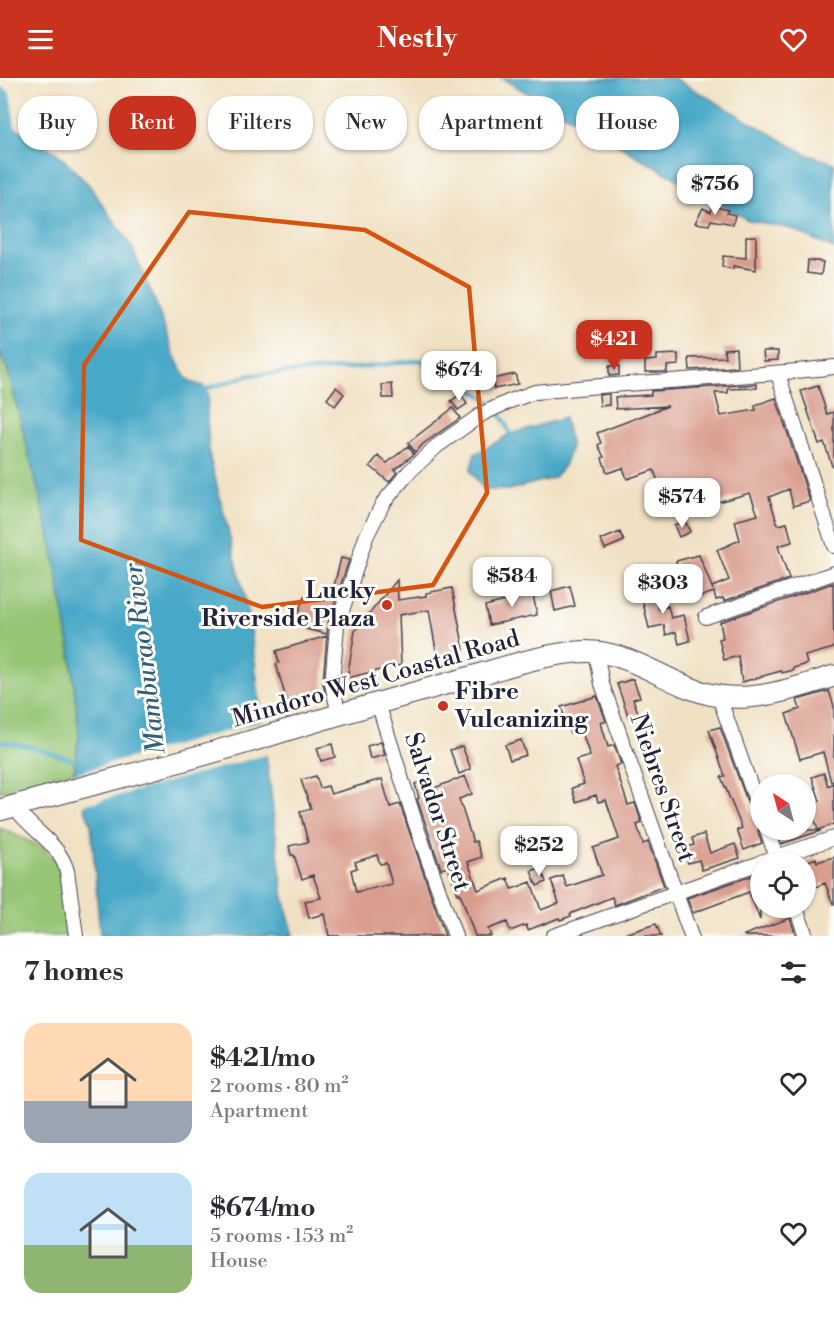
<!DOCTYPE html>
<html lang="en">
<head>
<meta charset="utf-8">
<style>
	:root { --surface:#fff; --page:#f2f2f3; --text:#2b2b33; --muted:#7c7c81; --accent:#c8321e }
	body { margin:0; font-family:"Libre Bodoni",serif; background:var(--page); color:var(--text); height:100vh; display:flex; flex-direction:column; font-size:22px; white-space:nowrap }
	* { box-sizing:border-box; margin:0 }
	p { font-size:20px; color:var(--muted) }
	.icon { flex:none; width:33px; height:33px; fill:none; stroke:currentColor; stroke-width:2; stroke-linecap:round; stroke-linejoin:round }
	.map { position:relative; height:858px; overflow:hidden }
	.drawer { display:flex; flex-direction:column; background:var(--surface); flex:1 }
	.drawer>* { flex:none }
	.banner { position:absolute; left:18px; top:18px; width:798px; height:54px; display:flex; gap:12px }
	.needle { width:39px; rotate:324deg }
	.controls { position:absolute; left:750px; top:696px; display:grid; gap:12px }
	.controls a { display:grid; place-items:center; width:66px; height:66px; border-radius:50%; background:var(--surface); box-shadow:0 2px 4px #0004; font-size:30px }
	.price { position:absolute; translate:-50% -51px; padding:0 14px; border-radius:12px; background:#fff; color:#222; font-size:20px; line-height:39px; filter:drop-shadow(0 2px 3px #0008) }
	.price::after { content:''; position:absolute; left:50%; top:36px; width:18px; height:14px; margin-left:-9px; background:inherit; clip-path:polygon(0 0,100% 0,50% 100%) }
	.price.on { background:var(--accent); color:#fff }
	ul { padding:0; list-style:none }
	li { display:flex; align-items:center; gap:18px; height:150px; padding:0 24px }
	li span { display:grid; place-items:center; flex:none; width:168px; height:120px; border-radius:18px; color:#555 }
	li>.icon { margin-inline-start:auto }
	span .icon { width:72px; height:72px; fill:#fffc; stroke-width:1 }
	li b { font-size:26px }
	h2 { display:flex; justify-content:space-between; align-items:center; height:72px; padding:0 24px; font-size:26px }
	.chip { padding:0 21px; border-radius:24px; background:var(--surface); box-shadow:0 2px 4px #0004; font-size:21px; line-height:54px }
	.chip.on { background:var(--accent); color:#fff }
	header { display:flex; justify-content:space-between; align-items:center; height:78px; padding:0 24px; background:var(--accent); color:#fff; font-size:27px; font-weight:800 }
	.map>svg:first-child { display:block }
	.green { fill:#95c575; stroke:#5c7458; stroke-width:1.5 }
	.water { fill:#47a8c7; stroke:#346581; stroke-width:1.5 }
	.pier { fill:#f1e1c4 }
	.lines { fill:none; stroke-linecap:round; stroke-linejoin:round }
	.stream { stroke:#47a8c7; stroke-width:4 }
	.river { stroke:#47a8c7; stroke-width:22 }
	.building { fill:#d99d8e; fill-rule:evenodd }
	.street-casing { stroke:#413f50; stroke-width:16 }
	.primary-casing { stroke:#413f50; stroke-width:23 }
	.street { stroke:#fff; stroke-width:14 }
	.primary { stroke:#fff; stroke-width:21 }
	.marked { fill:none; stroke:#d45411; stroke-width:4.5; stroke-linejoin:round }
	.poi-dot { fill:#c8321e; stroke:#fdfcf7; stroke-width:2 }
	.labels { text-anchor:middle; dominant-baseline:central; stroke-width:6; stroke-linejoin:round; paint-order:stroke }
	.poi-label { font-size:24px; font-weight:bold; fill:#22223b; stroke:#fdfcf7; text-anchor:end }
	.street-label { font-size:24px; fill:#22223b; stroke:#fdfcf7 }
	.water-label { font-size:26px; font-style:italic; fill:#335e7a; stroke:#fdfcf7 }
</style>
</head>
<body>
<header><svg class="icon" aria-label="menu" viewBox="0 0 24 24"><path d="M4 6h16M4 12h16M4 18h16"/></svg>Nestly<svg class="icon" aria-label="heart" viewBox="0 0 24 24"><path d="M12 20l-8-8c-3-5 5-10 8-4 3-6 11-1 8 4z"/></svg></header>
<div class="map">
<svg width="834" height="858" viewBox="0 0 834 858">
	<rect width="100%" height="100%" fill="#fdfcf7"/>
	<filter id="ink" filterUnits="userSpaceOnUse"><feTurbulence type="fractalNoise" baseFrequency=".0167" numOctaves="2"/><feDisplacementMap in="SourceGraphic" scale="12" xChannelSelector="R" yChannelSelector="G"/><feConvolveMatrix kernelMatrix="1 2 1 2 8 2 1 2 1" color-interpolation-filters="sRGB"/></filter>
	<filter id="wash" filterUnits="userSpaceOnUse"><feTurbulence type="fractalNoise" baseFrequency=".008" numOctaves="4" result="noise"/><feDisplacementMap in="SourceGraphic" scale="24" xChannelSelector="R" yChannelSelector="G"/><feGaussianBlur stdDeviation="1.35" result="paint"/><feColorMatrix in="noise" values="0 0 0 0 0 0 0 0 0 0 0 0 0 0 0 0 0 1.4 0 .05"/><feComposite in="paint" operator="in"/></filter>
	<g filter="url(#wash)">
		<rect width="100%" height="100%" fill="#f1e1c4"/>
		<!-- green -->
		<path class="green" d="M0 275 8 293 52 467 71 577 79 657 74 693 0 714Z
			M0 750 44 770 59 788 68 858H0Z"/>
		<!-- water -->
		<path class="water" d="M501 0H674L806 76 834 85V171L792 151 748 142Z
			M0 40 57 75 89 107 132 169 155 223 175 279 184 297 190 304 203 308 208 317 207 339 209 376 249 536 283 815 293 858H100L91 746 80 719 74 693 79 657 71 577 52 467 8 293 0 275Z
			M564 340 571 369 564 388 553 400 509 412H484L470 393 475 376 510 356Z"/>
		<!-- pier -->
		<path class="pier" d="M265 642 269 676 80 728 72 696Z"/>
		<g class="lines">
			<!-- stream -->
			<path class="stream" d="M203 312 250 297 355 290 420 282C432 287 432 293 441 299 447 303 456 305 463 308 489 319 499 329 510 356
				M0 663 32 669 80 684"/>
			<!-- river -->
			<path class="river" d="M0 20 7 72"/>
		</g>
		<g id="blocks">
			<!-- building -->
			<path class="building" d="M712 128 728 132 727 135 735 137 733 146 711 142 709 147 695 145 703 130 711 134Z
				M746 158H756V192L733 188V191L722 189 723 178 746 180Z
				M808 182 823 184 821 197 807 195Z
				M736 270 737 289 690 292 689 280 725 279 724 271Z
				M763 273H778V282L764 283Z
				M678 276V287L667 288V294H645V283L657 282V277Z
				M484 285 488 295 475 300 471 290Z
				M609 288H619V297L609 298Z
				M515 296 518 306 494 311 492 301Z
				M392 306 393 320H383L382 307Z
				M757 306V310L728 311V315H715L721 338 756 332 755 327 776 320 810 423 793 428 789 411 769 419 778 447 787 445 792 464 778 468 789 501 724 523 723 520 716 522 714 514 689 522 676 483 699 477 713 512 712 509 729 502 717 472 740 462 735 443 758 437 750 415 714 425 715 428 702 433 693 411 664 421 654 392 627 401 623 390 607 395 602 380 604 379 598 367 601 365 597 355 668 328 616 331 615 319 651 317V313Z
				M818 308 827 336 834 334V388H832L824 364 819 366 801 313Z
				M336 309 344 316 335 328 327 321Z
				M461 316 467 326 458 332 451 323Z
				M609 316V327L600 328 599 317Z
				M453 330 460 340 423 366 415 374 408 365Z
				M408 368 414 376 394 392 397 394 389 404 370 388 378 378 387 385Z
				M685 443 690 454 679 459 674 447Z
				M620 454 624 463 605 471 601 462Z
				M341 480 349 482 328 545 327 556 293 548 304 519 319 523 321 514 332 516Z
				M397 502 398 522 426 518V515L452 510 464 572 437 578 429 532 399 537 401 587 347 600 355 553Z
				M652 505 659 531 668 528 671 540 684 537 690 563 679 566 676 554 666 557 664 547 649 550 639 508Z
				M833 505 834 570 805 578 807 586 793 590 794 592 782 595 781 593 742 604 738 578 724 582 719 561 723 560 720 544Z
				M570 508 575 528 555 533 551 513Z
				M532 512 537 537 489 547 485 528 505 523 504 519Z
				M327 558 323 605 325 614 287 624 276 586 279 585 276 573Z
				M633 601 640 619 633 621 639 637 629 640 617 606Z
				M829 613 834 628V703L831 704 823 674 800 681 786 636 800 631 797 622Z
				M597 618 606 643 601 645 608 669 614 667 621 686 615 688 628 727 635 725 642 745 637 747 643 766 648 764 664 808 615 827 612 819 570 836 571 838 560 842 559 840 528 852 526 847 510 853 507 844 488 851 491 858H475L460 815 458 816 448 789 441 791 417 721 419 720 415 706 426 702 429 712 465 698 472 716 459 721 473 764 476 763 482 779 468 784 478 812 508 800 512 811 531 804 541 832 559 825 551 802 563 798 567 809 602 797 593 770 619 761 606 722 598 724 596 717 576 724 572 710 584 706 576 682 590 678 581 652 570 655 561 629Z
				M720 649 752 737 757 745H760L758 754 762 765 744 772 737 752 742 750 721 699 725 698 709 652Z
				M521 662 526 677 510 682 505 667Z
				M381 664 385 677 370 681 367 668Z
				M332 666 335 679 321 683 317 670Z
				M462 668 471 691 459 696 450 672Z
				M824 695 828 708 834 705V746L818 752 820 753 781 766 776 752H818L810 727 820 723 812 699Z
				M316 698 320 710 328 708 331 716 382 701 390 729 400 726 445 858H329L324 836 309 840 305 823 321 820 313 797 302 801 294 777H291L289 768 308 764 300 734 311 731 301 702ZM377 777 380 786 386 785 392 806 356 814 351 792 357 790 355 784Z
				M704 756 710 775 735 766 740 780 702 792 699 782 688 785 683 770 694 767 692 760Z
				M834 779V826H833L825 805 806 813V784L816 780 817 784Z
				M541 790 546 804 537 808 531 793Z
				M760 795V842L749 814 693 835 687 820Z
				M790 840 796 858H745L744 857Z
				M656 846 661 858H626L625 856Z"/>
		</g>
	</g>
	<g filter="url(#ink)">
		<use href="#blocks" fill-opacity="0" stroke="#413f50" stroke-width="1.5"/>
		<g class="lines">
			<!-- street casing -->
			<g class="street-casing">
				<path id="street" d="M778 296 834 468
					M706 539 834 495
					M596 574 602 606 691 858
					M719 619 760 734
					M378 625 416 747 455 858
					M339 637 332 606 337 548 366 459 383 425 409 394 437 368 482 336 510 323 535 314C634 303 735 301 834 289
					M14 728C30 752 59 764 67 793L76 858
					M767 752 778 784
					M761 784 834 760
					M796 830 806 858
					M553 858 760 785"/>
			</g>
			<!-- primary casing -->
			<g class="primary-casing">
				<path id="primary" d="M0 732C90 706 182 685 271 657 336 637 402 618 467 600 503 590 540 577 577 574 629 568 670 611 719 618 757 624 798 609 834 598"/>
			</g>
			<!-- street -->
			<use href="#street" class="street"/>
			<!-- primary -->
			<use href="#primary" class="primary"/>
		</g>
	</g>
	<!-- marked area -->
	<path class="marked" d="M189 134 365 152 469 209 487 415 433 507 262 529 81 462 84 287Z"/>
	<!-- markers -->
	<g class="poi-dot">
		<circle cx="387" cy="527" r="6"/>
		<circle cx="443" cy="628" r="6"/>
	</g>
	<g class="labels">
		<!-- poi labels -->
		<g class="poi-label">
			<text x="375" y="513">Lucky<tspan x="375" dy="28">Riverside Plaza</tspan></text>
			<text x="455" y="614" text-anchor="start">Fibre<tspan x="455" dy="28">Vulcanizing</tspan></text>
		</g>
		<!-- street labels -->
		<g class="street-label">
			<text transform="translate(376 601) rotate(-16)">Mindoro West Coastal Road</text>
			<text transform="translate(662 710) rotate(71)">Niebres Street</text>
			<text transform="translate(437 734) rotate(72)">Salvador Street</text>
		</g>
		<!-- water labels -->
		<g class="water-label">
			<text transform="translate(145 581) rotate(-97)">Mamburao River</text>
		</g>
	</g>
</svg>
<div class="controls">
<a><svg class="needle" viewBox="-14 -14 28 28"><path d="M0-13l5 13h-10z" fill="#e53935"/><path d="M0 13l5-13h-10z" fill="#7c7c81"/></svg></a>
<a><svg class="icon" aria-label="locate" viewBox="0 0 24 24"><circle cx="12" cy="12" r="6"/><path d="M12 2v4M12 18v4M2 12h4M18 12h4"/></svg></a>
</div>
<b class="price" style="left:715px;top:138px">$756</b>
<b class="price on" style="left:614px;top:293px">$421</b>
<b class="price" style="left:459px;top:324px">$674</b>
<b class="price" style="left:682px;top:451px">$574</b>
<b class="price" style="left:512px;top:530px">$584</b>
<b class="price" style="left:663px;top:537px">$303</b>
<b class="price" style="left:539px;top:799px">$252</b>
<div class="banner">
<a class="chip">Buy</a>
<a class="chip on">Rent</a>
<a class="chip">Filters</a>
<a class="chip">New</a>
<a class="chip">Apartment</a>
<a class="chip">House</a>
</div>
</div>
<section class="drawer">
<h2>7 homes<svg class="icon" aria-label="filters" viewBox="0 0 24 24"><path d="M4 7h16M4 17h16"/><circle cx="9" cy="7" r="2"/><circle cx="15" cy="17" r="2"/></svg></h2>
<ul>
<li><span style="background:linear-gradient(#ffd9b3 65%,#9aa5b1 0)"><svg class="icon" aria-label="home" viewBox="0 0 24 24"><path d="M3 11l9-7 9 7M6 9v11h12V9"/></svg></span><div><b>$421/mo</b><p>2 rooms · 80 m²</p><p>Apartment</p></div><svg class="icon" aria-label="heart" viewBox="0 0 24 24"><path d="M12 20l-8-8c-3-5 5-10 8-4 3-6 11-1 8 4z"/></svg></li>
<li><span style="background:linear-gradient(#bfe0f5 60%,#8fb573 0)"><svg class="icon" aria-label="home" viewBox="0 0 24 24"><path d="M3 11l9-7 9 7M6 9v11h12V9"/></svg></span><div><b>$674/mo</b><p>5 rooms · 153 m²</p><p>House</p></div><svg class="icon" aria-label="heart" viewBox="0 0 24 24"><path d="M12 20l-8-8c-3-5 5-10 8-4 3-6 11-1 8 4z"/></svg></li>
</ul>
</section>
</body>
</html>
